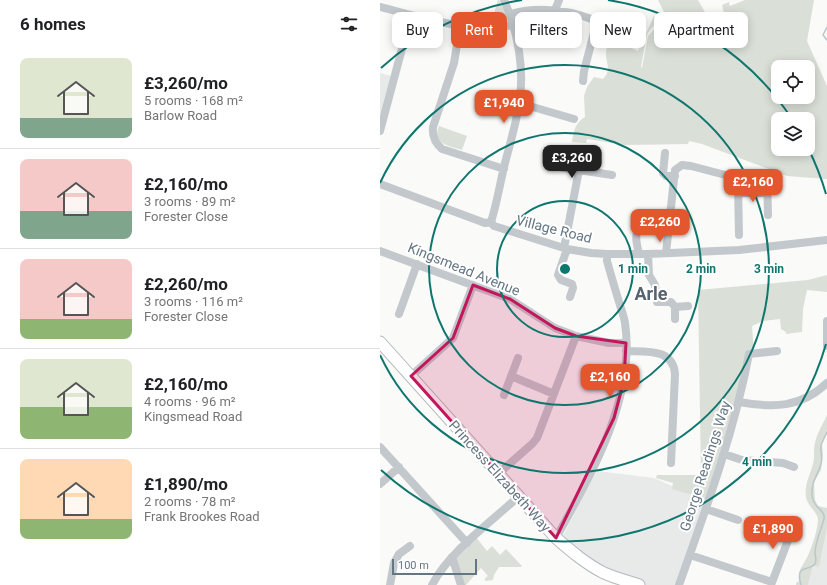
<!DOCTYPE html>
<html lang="en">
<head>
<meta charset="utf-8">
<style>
	:root { --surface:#fff; --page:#f2f2f2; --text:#202124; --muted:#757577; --line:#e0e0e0; --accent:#e4572e }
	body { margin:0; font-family:Roboto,sans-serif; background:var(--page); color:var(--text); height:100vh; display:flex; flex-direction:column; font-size:15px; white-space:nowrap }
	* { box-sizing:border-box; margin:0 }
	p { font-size:13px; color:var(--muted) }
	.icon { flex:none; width:22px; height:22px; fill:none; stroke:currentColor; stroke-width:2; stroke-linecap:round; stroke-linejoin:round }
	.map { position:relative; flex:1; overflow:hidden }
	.panel { display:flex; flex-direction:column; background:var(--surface); width:380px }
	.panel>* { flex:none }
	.top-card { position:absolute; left:12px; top:12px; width:375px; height:36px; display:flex; gap:8px }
	.fabs { position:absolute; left:391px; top:60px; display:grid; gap:8px }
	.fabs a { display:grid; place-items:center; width:44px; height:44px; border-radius:8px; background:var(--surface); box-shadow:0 2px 10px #0003; font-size:20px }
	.scale { position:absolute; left:12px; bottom:10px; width:85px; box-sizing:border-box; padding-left:4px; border:2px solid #657683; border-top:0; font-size:11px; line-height:14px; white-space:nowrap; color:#657683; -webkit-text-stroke:3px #fff; paint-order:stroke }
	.price { position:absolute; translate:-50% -34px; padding:0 9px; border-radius:8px; background:var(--accent); color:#fff; font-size:13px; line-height:26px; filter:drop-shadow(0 1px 2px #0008) }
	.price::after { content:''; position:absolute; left:50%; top:24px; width:12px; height:9px; margin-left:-6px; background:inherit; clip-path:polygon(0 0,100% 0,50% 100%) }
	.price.active { background:#222; color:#fff }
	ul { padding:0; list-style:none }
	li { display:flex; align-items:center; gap:12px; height:100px; padding:0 20px }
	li+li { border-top:1px solid var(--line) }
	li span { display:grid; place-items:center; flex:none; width:112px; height:80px; border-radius:8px; color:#555 }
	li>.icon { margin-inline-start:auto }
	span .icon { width:48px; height:48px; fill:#fffc; stroke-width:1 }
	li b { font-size:17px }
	h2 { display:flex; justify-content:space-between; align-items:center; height:48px; padding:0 20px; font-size:17px }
	.pill { padding:0 14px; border-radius:8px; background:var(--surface); box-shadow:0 2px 10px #0003; font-size:14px; line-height:36px }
	.pill.active { background:var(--accent); color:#fff }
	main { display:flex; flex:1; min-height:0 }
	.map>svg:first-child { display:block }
	.built { fill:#e8e9e9 }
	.green { fill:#dadfd7; fill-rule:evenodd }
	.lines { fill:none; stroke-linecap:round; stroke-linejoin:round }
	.stream { stroke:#bbc7cb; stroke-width:1.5 }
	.major-casing { stroke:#b5babe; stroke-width:13 }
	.minor { stroke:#c3c8cc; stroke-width:8 }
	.major { stroke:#fff; stroke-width:11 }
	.marked { fill:#c2185b; fill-opacity:0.2; stroke:#c2185b; stroke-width:3; stroke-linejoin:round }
	.ring { fill:none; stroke:#0f766e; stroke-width:2 }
	.labels { text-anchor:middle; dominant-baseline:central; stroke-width:4; stroke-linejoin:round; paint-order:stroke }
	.street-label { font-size:14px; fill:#657683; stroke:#fff }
	.district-label { font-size:18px; font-weight:bold; fill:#57646e; stroke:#fff }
	.centre { fill:#0f766e; stroke:#fff; stroke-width:2 }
	.ring-label { font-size:12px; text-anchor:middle; font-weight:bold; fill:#0f766e; stroke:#fff; stroke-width:4; stroke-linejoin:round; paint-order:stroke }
</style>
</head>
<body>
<main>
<section class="panel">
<h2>6 homes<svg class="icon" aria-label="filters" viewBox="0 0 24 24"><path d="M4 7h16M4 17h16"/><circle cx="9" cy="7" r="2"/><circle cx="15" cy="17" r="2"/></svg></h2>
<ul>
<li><span style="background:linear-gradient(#dfe7d0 75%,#7fa58c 0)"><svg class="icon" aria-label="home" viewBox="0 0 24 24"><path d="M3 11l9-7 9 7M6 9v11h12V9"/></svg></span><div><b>£3,260/mo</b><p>5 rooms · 168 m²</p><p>Barlow Road</p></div></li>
<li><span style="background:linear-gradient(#f6c9c9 65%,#7fa58c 0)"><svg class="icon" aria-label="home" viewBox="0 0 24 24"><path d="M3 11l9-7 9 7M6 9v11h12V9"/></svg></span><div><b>£2,160/mo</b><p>3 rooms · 89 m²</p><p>Forester Close</p></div></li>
<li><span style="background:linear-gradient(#f6c9c9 75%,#8fb573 0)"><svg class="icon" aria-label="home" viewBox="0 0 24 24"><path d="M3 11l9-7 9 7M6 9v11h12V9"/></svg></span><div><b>£2,260/mo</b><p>3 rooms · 116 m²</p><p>Forester Close</p></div></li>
<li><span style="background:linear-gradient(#dfe7d0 60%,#8fb573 0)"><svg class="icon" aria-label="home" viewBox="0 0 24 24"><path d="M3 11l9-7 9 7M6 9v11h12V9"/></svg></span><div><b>£2,160/mo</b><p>4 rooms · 96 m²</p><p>Kingsmead Road</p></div></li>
<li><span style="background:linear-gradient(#ffd9b3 75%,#8fb573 0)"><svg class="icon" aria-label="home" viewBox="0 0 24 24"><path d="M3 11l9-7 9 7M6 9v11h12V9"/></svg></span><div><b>£1,890/mo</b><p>2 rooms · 78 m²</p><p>Frank Brookes Road</p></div></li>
</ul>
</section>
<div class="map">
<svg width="447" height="585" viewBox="0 0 447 585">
	<rect width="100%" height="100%" fill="#fafaf8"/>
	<!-- built -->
	<path class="built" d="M0 73 11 76 0 115Z
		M217 471 274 478 326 501 302 585H253L178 545Z
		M447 528V585H428L433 566 439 567Z"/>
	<!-- green -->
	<path class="green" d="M118 0H119L125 13 126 20 123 23 111 24Z
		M278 0H318L326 14 331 12 333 17 344 13 342 5 349 2 350 6 365 0H434L427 41 447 86V179L407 176 322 144 309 141 308 144 245 145 207 139 206 143 192 142C194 130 195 123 205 117L204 96 207 87 214 77 223 79C232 69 226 65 226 54 226 47 230 44 227 37L258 51 274 16 277 22 267 34 261 67 262 68 268 36 286 16ZM398 67H428V97H398ZM398 119H428V149H398Z
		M59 126 87 136 82 150C69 146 52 144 59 126Z
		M447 275V292L427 290 423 309 422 332 406 334V332L401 329 400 319 383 321 372 326 374 353 369 354 329 500 292 489 293 483 276 478 277 475H321L318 290 428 280Z
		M447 415V430L442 444 443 454 441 470 434 482 435 500 438 506 447 508V528L439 567 433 566 428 585H416V583L419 581C417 569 425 564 429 553 433 544 437 531 438 521 439 513 427 506 426 497 424 485 430 475 433 464 435 457 433 450 435 443 437 433 443 424 447 415Z
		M95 536 107 551 112 546 120 555 126 549 142 566 141 567H119L114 575 113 580 105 581V578L108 576 101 568 86 585H81L72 557Z"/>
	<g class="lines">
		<!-- stream -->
		<path class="stream" d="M447 27 443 35 447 40
			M421 585C415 563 428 572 435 564 437 560 435 556 435 552 436 540 441 530 444 519 446 510 433 508 432 496 431 481 437 477 441 464 443 459 440 452 441 446 442 441 445 437 447 432"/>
		<!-- major casing -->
		<g class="major-casing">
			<path id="major" d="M0 342 176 538C191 551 206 564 224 573 235 578 247 581 259 585"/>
		</g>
		<!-- minor -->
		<path class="minor" d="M0 7C44 18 88 33 133 25
			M175 10 179 0
			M130 14C159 6 189 10 217 21L204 71 203 81
			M80 26 74 63 53 127C52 136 55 143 62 149L124 169
			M139 103 194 119
			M0 131 31 15
			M285 153 283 173 286 176H295
			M179 158V167L232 175
			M387 173 388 215
			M0 184 105 223 111 222 114 226 187 249 211 253 227 254H268L359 250 447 240
			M358 193H387
			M111 222C117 203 120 183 125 163 130 144 136 124 139 104 145 71 138 31 124 0
			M184 248 199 170
			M187 249 178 275 181 280 192 284 193 288 190 297
			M0 251 130 299 175 328 196 336 229 343H246
			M286 253 295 170 302 165 311 166 353 177 358 185 359 235
			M259 254C256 240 252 231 267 224
			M268 254 269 275 275 285 277 302H291L295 307 308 306
			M295 307V319
			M19 314 37 264
			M447 321V346
			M246 351C266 352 293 348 295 374L291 463
			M31 376 73 338 93 285
			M131 376 174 394
			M124 395 138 358
			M359 402C393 408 421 408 447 383
			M0 447 87 543
			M344 454 362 460 403 463 414 467
			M118 474 152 444 157 438 196 336
			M0 484 19 467
			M326 509 358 520
			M176 538C211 475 256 398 245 323 244 316 241 309 239 302 235 289 231 275 227 261V254
			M310 555 392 582
			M72 557 81 585
			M10 585 14 563 19 554 30 546
			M52 585C69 552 111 522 138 497
			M299 585C326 509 354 433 369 354L397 351
			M391 585 415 522"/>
		<!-- major -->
		<use href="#major" class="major"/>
	</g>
	<!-- marked area -->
	<path class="marked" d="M93 285 130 299 175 328 196 336 246 343 244 380 234 418 176 538 31 376 73 338Z"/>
	<!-- distance rings -->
	<g class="ring">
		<circle cx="185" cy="269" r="68"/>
		<circle cx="185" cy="269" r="136"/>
		<path d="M0 183A204 204 0 1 1 0 355"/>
		<path d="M446 344A272 272 0 0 1 1 470M1 68A272 272 0 0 1 142 0M228 0A272 272 0 0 1 412 119M428 148A272 272 0 0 1 446 194"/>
	</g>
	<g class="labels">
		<!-- street labels -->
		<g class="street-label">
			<text transform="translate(174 229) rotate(14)">Village Road</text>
			<text transform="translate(84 269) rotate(22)">Kingsmead Avenue</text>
			<text transform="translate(325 466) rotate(-72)">George Readings Way</text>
			<text transform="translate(120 476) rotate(48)">Princess Elizabeth Way</text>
		</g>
		<!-- district labels -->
		<g class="district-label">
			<text x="271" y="293">Arle</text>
		</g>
	</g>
	<circle cx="185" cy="269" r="6" class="centre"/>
	<g class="ring-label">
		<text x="253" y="273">1 min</text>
		<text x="321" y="273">2 min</text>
		<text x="389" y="273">3 min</text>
		<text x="377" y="466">4 min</text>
	</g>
</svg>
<div class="fabs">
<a><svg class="icon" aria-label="locate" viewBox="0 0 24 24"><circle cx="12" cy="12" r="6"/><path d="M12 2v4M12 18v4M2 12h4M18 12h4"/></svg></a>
<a><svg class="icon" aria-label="layers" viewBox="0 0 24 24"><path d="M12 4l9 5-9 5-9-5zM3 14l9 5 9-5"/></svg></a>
</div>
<div class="scale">100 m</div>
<b class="price" style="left:124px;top:124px">£1,940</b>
<b class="price active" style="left:192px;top:179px">£3,260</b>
<b class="price" style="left:373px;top:203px">£2,160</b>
<b class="price" style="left:280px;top:243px">£2,260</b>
<b class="price" style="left:230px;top:398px">£2,160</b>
<b class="price" style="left:393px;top:550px">£1,890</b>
<div class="top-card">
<a class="pill">Buy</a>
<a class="pill active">Rent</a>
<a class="pill">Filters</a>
<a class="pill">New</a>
<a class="pill">Apartment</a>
</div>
</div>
</main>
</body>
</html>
